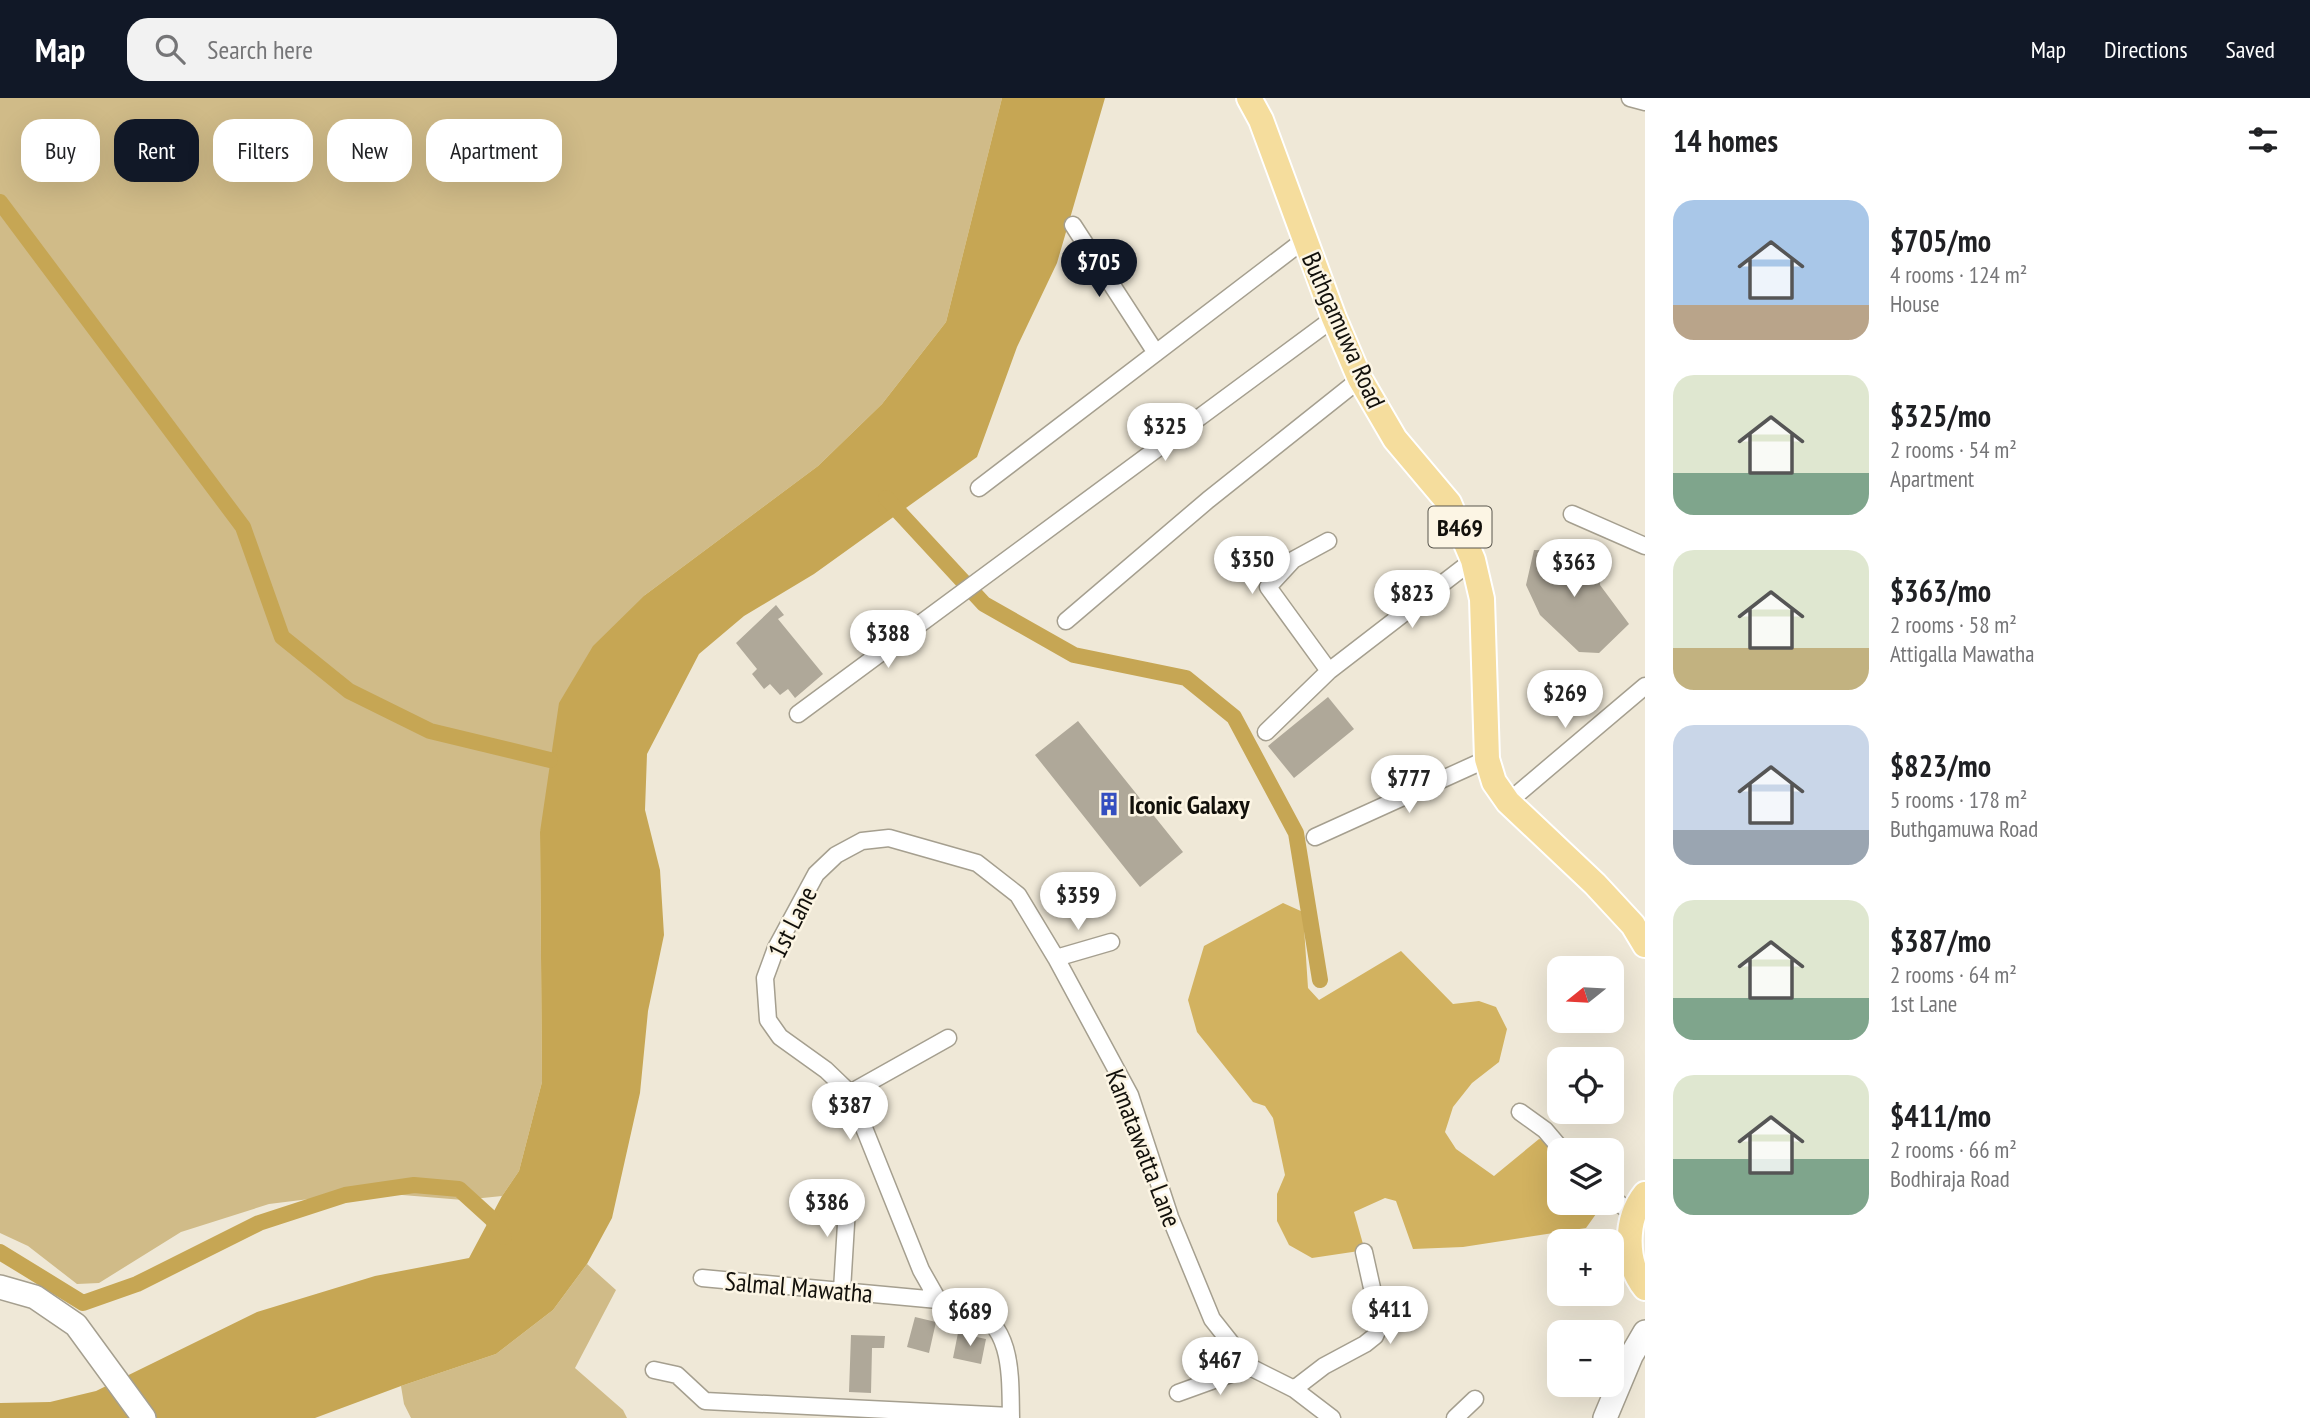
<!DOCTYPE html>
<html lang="en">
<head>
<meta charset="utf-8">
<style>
	:root { --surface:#fff; --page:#f2f2f2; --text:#202124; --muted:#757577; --accent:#111827 }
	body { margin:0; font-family:"PT Sans Narrow",sans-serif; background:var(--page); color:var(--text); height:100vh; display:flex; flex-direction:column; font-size:26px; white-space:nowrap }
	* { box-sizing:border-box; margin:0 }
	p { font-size:23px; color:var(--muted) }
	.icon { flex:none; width:38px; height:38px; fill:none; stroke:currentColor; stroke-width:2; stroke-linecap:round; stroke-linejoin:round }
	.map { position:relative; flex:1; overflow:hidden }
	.drawer { display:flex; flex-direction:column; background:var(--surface); width:665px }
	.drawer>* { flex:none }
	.banner { position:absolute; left:21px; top:21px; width:665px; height:63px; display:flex; gap:14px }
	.needle { width:46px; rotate:252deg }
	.controls { position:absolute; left:1547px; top:858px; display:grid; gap:14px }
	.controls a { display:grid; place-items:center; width:77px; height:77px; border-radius:14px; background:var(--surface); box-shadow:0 7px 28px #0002; font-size:35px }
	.price { position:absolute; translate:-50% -60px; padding:0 16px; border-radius:24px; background:#fff; color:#222; font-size:23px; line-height:46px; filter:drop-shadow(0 2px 4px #0008) }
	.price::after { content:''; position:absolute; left:50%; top:42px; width:21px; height:16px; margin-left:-10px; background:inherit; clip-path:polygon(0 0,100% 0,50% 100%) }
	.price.selected { background:var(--accent); color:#fff }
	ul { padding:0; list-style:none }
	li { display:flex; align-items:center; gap:21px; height:175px; padding:0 28px }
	li span { display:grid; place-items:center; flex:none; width:196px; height:140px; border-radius:21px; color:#555 }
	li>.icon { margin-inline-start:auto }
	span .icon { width:84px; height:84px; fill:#fffc; stroke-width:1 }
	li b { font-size:30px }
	h2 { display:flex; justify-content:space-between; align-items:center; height:84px; padding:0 28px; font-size:30px }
	.chip { padding:0 24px; border-radius:21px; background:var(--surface); box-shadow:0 7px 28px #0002; font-size:24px; line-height:63px }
	.chip.selected { background:var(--accent); color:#fff }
	header { display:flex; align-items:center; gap:42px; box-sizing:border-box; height:98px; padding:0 35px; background:var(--accent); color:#fff }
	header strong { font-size:33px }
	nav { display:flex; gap:38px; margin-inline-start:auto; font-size:24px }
	.search { width:490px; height:63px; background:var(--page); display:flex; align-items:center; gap:18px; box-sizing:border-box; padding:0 24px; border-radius:21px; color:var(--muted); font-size:26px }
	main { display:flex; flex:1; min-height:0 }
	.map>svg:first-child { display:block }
	.green { fill:#d0bb88 }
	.forest { fill:#d2b260 }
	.water { fill:#c6a654 }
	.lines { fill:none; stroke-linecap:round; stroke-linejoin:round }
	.canal { stroke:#c6a654; stroke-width:16 }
	.building { fill:#afa899 }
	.street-casing { stroke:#a59f8f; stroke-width:19 }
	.secondary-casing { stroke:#a59f8f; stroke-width:26 }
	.primary-casing { stroke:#fff; stroke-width:28 }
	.street { stroke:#fff; stroke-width:16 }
	.secondary { stroke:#fff; stroke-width:23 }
	.primary { stroke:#f5dd9d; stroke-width:24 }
	.labels { text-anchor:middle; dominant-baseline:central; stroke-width:5; stroke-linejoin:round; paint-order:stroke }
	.shield { fill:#fcf5e4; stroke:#58554c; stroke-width:2 }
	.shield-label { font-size:24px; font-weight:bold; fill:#12100b }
	.street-label { font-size:26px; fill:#12100b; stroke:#fcf5e4 }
	.poi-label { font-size:26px; font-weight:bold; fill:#12100b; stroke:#fcf5e4; text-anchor:start }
</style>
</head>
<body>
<header>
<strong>Map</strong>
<div class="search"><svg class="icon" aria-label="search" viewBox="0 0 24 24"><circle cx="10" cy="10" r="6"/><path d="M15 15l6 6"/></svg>Search here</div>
<nav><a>Map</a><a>Directions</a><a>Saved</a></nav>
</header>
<main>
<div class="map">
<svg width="1645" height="1320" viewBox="0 0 1645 1320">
	<rect width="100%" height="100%" fill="#efe8d7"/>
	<!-- green -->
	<path class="green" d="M0 0H1002L946 224 882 306 818 368 645 497 540 734 542 984 519 1073 502 1098 463 1102 366 1094 269 1106 181 1134 99 1185 77 1186 28 1148 0 1135Z
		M587 1166 616 1192 575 1270 623 1312 627 1320H411L404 1306 401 1288 496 1256 553 1212Z"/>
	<!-- forest -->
	<path class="forest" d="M1283 805 1303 814 1308 890 1319 902 1401 853 1453 906 1479 903 1496 909 1507 931 1499 964 1472 985 1453 1009 1445 1034 1456 1051 1494 1078 1539 1041 1562 1047 1559 1052V1104H1590L1596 1116 1586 1130 1463 1149 1413 1151 1396 1103 1385 1100 1354 1114 1363 1146 1359 1153 1312 1160 1289 1147 1277 1123V1096L1285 1077 1273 1020 1265 1008 1253 1004 1197 934 1188 902 1204 848Z"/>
	<!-- water -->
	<path class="water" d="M1002 0H1105L1057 165 1017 249 977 359 814 476 744 518 699 556 647 656 645 712 660 772 664 837 648 913 640 995 612 1120 587 1166 553 1212 496 1256 401 1288 315 1320H0V1305L50 1304 96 1293 257 1214 375 1178 469 1160 502 1098 519 1073 542 984 540 734 559 605 593 548 645 497 818 368 882 306 946 224Z"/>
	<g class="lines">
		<!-- canal -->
		<path class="canal" d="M0 104 243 429 282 539 349 593 430 633 550 662
			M886 400 984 506 1074 557 1186 580 1234 619 1296 735 1320 882
			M0 1154 83 1205 137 1186 259 1125 345 1097 414 1087 459 1091 492 1121 504 1139"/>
	</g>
	<!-- building -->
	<path class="building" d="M1534 452 1575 453 1601 461 1600 487 1629 526 1599 555 1579 554 1540 517 1526 487Z
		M776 507 784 517 778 521 823 576 795 600 788 591 780 597 770 586 764 591 752 576 757 571 736 545Z
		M1328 599 1354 631 1294 680 1268 648Z
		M1078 623 1183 754 1140 789 1035 657Z
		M915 1219 936 1224 929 1255 907 1249Z
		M958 1235 986 1241 981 1266 953 1260Z
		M851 1237 885 1238 884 1250H872L871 1295 849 1294Z"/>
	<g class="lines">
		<!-- street casing -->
		<g class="street-casing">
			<path id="street" d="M1630 0 1645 4
				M1073 127 1156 255
				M979 390 1304 142
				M1572 416 1645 448
				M1328 443 1293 462 1268 489 1329 573
				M1066 523 1208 402 1360 281
				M798 616C977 485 1154 351 1334 220
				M1266 634 1329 573 1473 462
				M1508 704 1645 588
				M1315 739 1487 661
				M1056 860 1111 844
				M850 995 948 940
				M1520 1014 1545 1032 1562 1052
				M1612 1100 1633 1116
				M702 1180 938 1202
				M842 1192 848 1093
				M654 1272 677 1277 705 1303 1011 1318
				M1294 1291 1324 1268 1365 1246 1375 1238 1380 1226 1364 1154
				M1178 1295 1250 1269
				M1011 1320C1010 1280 1014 1227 970 1210 960 1206 948 1205 938 1202L921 1172 850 995 826 972 780 939 768 922 765 880 776 850 816 776 836 757 862 743 889 740 977 765 1018 797 1056 860 1130 997 1170 1119 1212 1221 1250 1269 1294 1291 1332 1320
				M1455 1320 1475 1301"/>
		</g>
		<!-- secondary casing -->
		<g class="secondary-casing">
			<path id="secondary" d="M0 1189 35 1199 76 1227 144 1320
				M1605 1320 1631 1258 1645 1234"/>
		</g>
		<!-- primary casing -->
		<g class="primary-casing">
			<path id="primary" d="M1249 0 1261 22 1334 220 1360 281 1395 341 1449 405 1473 462 1482 501 1487 661 1494 684 1508 704 1595 786 1633 827 1645 847
				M1645 1096C1625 1121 1624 1164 1645 1190"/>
		</g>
		<!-- street -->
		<use href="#street" class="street"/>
		<!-- secondary -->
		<use href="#secondary" class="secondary"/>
		<!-- primary -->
		<use href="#primary" class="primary"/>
	</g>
	<!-- icons -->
	<defs>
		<g id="building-bare" transform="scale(1.89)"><path d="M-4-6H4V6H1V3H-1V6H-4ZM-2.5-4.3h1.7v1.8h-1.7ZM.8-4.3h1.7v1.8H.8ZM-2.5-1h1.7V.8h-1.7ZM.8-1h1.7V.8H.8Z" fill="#344ec0" stroke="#fcf5e4" stroke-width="2.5" paint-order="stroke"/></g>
	</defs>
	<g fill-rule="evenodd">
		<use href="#building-bare" x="1109" y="706"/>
	</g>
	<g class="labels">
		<!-- shield labels -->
		<rect class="shield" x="1428.5" y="408.5" width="63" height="41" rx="5"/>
		<g class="shield-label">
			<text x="1460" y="429">B469</text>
		</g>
		<!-- street labels -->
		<g class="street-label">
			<text transform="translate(1344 232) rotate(66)">Buthgamuwa Road</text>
			<text transform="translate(792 824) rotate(-63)">1st Lane</text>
			<text transform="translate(1144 1050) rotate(69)">Kamatawatta Lane</text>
			<text transform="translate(799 1189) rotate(5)">Salmal Mawatha</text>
		</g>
		<!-- poi labels -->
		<g class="poi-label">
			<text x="1129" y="706">Iconic Galaxy</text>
		</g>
	</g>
</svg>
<div class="controls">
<a><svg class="needle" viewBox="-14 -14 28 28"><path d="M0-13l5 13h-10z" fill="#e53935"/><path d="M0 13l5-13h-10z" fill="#757577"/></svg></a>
<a><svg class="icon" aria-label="locate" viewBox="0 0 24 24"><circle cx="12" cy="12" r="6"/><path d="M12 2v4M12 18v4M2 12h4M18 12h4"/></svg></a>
<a><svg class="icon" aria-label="layers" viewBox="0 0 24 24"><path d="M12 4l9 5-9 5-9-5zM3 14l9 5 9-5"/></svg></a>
<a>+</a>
<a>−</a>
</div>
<b class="price selected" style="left:1099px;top:201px">$705</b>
<b class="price" style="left:1165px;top:365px">$325</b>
<b class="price" style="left:1252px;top:498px">$350</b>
<b class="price" style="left:1574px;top:501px">$363</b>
<b class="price" style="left:1412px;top:532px">$823</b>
<b class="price" style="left:888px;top:572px">$388</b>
<b class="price" style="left:1565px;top:632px">$269</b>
<b class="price" style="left:1409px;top:717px">$777</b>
<b class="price" style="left:1078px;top:834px">$359</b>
<b class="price" style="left:850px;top:1044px">$387</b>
<b class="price" style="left:827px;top:1141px">$386</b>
<b class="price" style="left:1390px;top:1248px">$411</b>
<b class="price" style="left:970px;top:1250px">$689</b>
<b class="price" style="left:1220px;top:1299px">$467</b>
<div class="banner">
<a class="chip">Buy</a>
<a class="chip selected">Rent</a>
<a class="chip">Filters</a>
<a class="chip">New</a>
<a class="chip">Apartment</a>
</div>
</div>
<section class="drawer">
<h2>14 homes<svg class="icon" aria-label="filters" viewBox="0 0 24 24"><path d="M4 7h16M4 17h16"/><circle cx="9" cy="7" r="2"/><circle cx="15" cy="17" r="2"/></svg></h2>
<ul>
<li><span style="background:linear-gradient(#a9c7e8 75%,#b9a48a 0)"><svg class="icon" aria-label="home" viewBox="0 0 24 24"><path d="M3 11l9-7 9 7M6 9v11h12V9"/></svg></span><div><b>$705/mo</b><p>4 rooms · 124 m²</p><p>House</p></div></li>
<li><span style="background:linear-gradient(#dfe7d0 70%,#7fa58c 0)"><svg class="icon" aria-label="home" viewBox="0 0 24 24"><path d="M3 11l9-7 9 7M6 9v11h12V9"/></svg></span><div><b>$325/mo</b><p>2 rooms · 54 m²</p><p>Apartment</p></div></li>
<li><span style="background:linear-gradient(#dfe7d0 70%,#c2b280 0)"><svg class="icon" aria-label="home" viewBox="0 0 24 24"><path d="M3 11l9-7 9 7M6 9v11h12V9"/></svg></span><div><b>$363/mo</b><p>2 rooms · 58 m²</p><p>Attigalla Mawatha</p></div></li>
<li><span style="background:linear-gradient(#c9d6e8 75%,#9aa5b1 0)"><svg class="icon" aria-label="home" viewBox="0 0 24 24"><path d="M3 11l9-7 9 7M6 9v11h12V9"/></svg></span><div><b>$823/mo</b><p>5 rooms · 178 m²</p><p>Buthgamuwa Road</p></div></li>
<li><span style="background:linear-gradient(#dfe7d0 70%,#7fa58c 0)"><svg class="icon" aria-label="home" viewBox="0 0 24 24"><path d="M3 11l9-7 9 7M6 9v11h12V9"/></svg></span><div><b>$387/mo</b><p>2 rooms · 64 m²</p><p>1st Lane</p></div></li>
<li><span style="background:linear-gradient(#dfe7d0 60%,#7fa58c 0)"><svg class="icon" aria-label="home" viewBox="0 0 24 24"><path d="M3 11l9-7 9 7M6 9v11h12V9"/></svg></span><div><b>$411/mo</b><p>2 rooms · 66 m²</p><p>Bodhiraja Road</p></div></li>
</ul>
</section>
</main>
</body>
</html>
